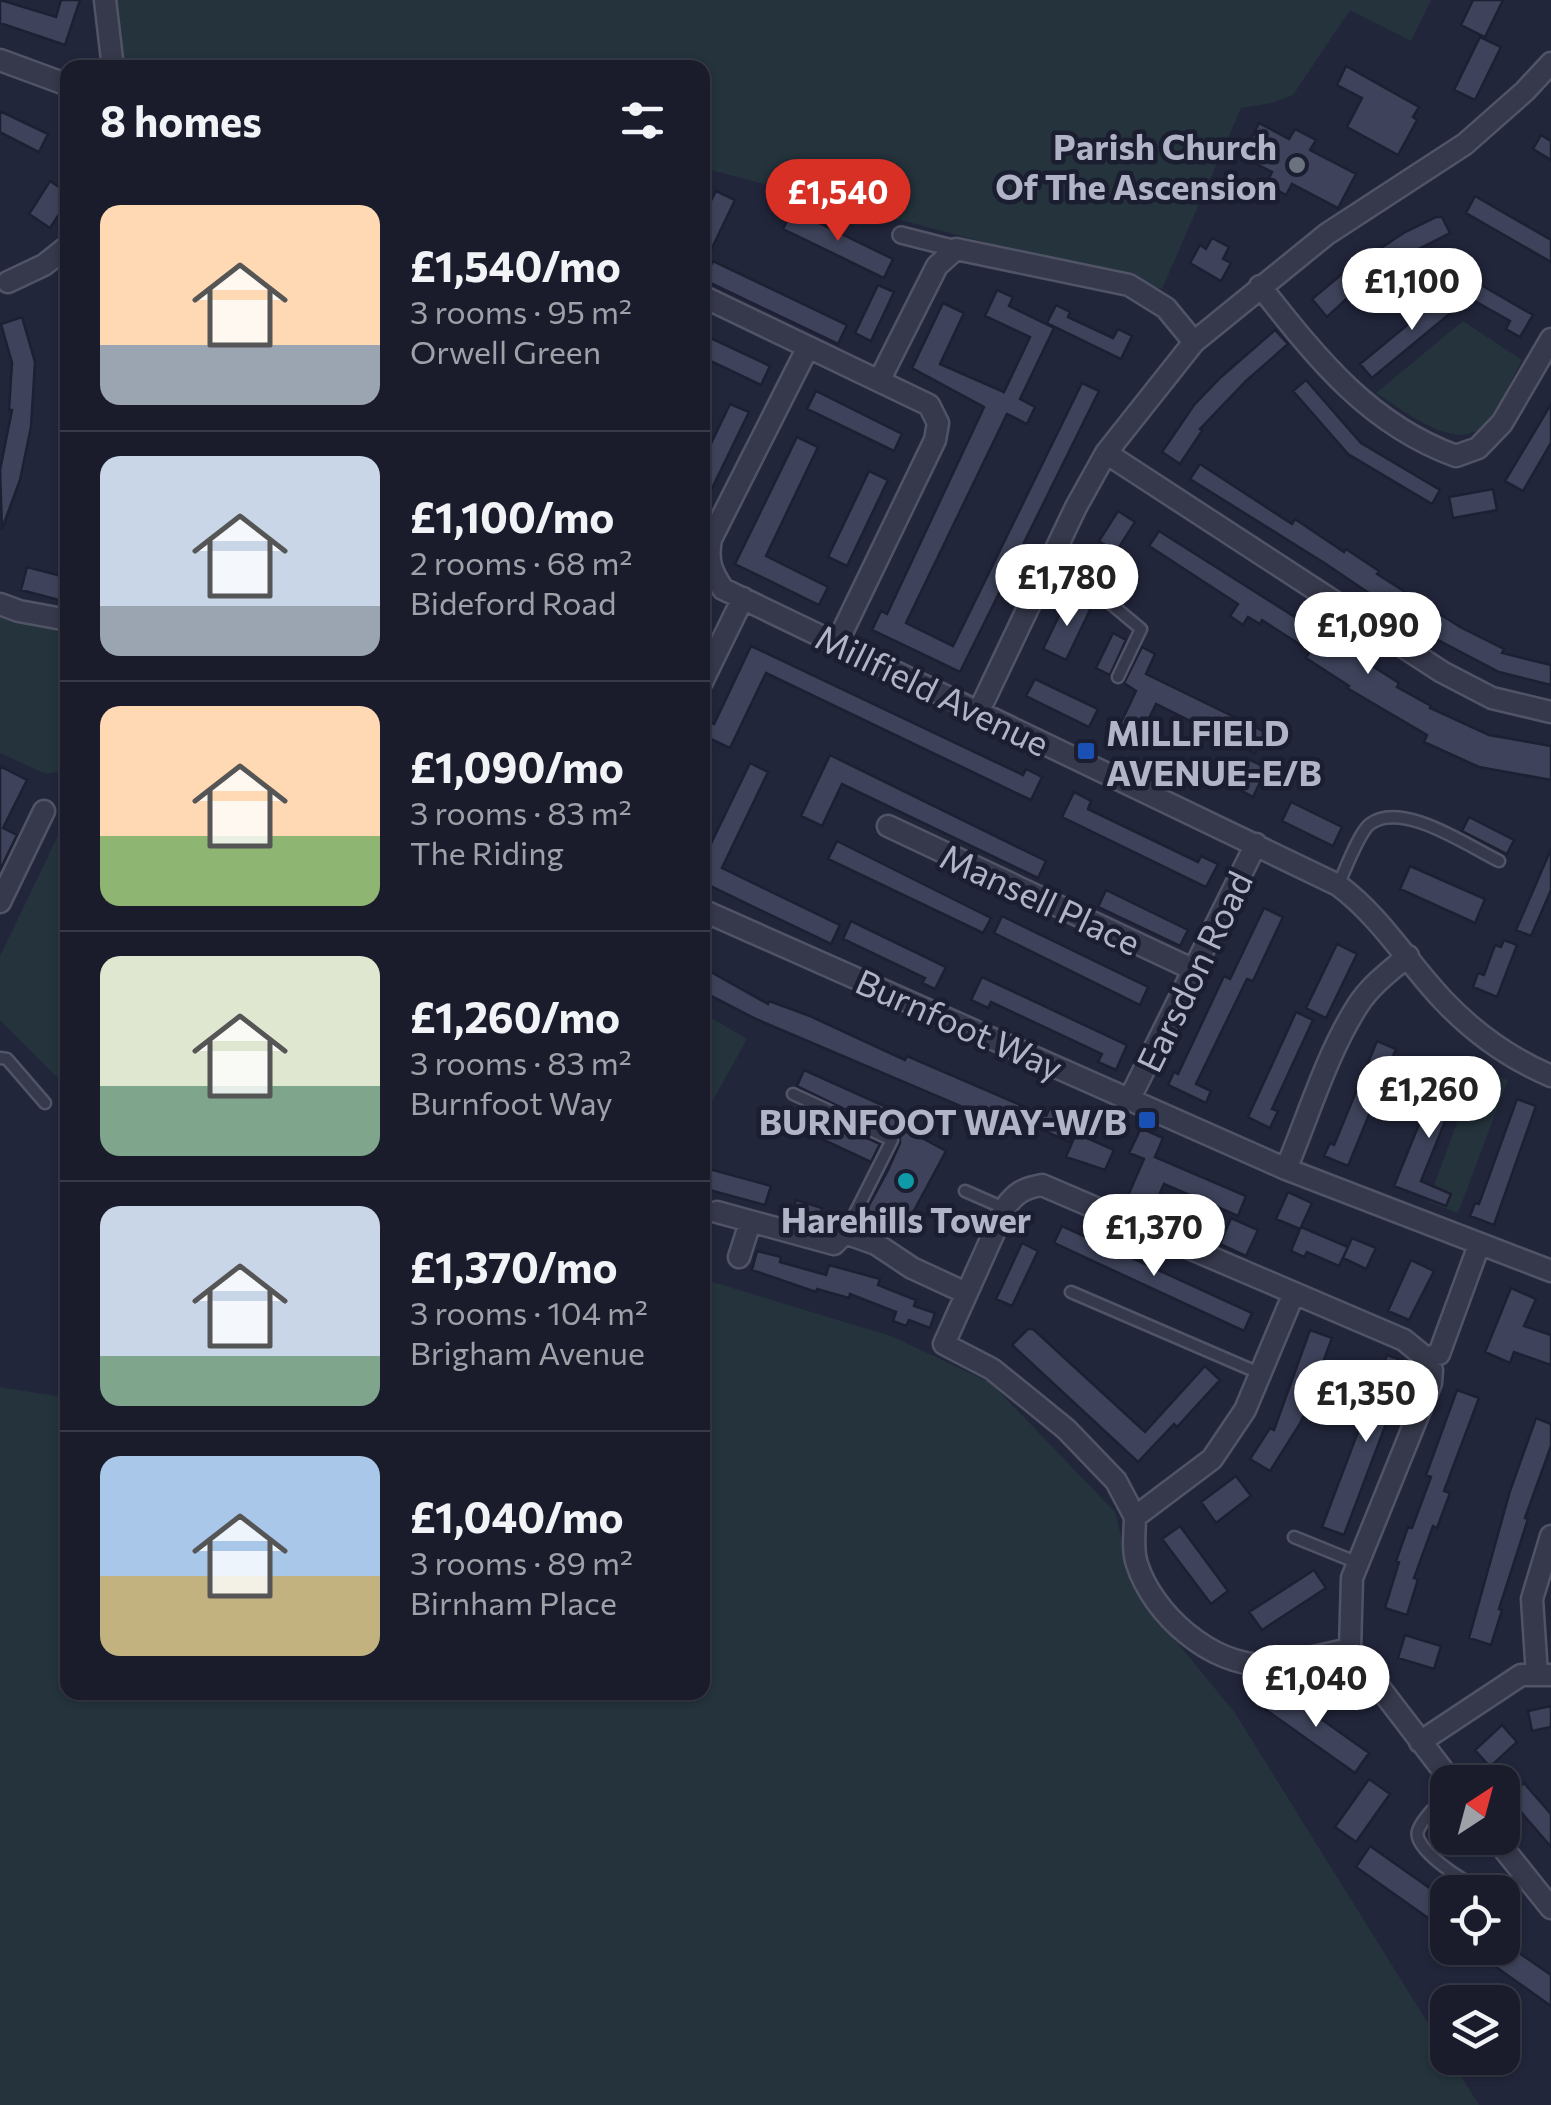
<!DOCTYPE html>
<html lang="en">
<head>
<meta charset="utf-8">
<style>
	:root { --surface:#1a1c2c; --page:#272938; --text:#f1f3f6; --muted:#9fa1a9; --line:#383a48; --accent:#d93025 }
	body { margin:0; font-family:Commissioner,sans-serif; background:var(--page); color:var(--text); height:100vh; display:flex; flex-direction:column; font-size:38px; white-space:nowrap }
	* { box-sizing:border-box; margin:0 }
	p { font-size:32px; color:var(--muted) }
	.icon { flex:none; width:55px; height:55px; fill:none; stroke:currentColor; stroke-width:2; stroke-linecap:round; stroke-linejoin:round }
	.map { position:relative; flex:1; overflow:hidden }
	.panel { position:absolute; left:60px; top:60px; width:650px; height:1640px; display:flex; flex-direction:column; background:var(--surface); border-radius:20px; box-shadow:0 2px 8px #0004,0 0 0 2px var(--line) }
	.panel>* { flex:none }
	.needle { width:65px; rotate:36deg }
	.tools { position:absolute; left:1430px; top:1765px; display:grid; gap:20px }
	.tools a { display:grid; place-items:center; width:90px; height:90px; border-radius:20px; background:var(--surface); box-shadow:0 2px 8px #0004,0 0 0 2px var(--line); font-size:50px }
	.price { position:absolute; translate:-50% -85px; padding:0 22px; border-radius:35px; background:#fff; color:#222; font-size:32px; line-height:65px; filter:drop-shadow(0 2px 5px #0008) }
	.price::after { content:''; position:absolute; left:50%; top:60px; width:30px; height:22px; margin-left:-15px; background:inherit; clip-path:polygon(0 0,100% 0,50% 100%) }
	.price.selected { background:var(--accent); color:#fff }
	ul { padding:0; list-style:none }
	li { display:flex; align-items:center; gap:30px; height:250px; padding:0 40px }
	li+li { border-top:2px solid var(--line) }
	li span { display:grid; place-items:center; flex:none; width:280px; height:200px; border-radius:20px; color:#555 }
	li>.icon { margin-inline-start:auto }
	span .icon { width:120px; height:120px; fill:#fffc; stroke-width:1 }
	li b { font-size:42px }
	h2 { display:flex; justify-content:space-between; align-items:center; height:120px; padding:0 40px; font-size:42px }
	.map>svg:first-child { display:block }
	.green { fill:#24333c }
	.building { fill:#3e435b; stroke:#1d2032; stroke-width:2.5 }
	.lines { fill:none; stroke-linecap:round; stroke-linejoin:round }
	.service-casing { stroke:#515366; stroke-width:15 }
	.pedestrian-casing { stroke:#515366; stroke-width:20 }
	.minor-casing { stroke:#515366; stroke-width:25 }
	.service { stroke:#36394b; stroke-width:10 }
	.pedestrian { stroke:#36394b; stroke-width:15 }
	.minor { stroke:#36394b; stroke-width:20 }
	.worship-dot { fill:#6b7280; stroke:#1b1e30; stroke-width:4 }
	.transit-dot { fill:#1a4fb4; stroke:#1b1e30; stroke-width:4 }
	.culture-dot { fill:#0f9aa8; stroke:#1b1e30; stroke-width:4 }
	.labels { text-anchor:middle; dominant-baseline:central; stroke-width:9; stroke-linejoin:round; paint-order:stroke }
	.poi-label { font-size:35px; font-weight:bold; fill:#b1b3c7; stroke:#1b1e30; text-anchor:end }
	.street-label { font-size:35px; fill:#b1b3c7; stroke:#1b1e30 }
</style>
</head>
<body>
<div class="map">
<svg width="1551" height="2105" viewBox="0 0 1551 2105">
	<rect width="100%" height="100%" fill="#22263b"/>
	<!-- green -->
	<path class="green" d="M111 0H1431L1411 41 1350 10 1293 95 1272 103 1241 108 1162 289 703 168 702 68 119 67Z
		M1463 321 1522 360C1511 379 1502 405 1488 422 1458 457 1404 410 1376 393Z
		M0 616 67 632V770L46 774 0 753Z
		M67 817V1087L0 1020V956Z
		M703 1013 747 1039 703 1118Z
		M1477 1068 1508 1080 1458 1213 1428 1202Z
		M703 1279 891 1336 991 1383 1115 1512 1135 1591 1235 1713 1479 2105H0V1387L67 1398 68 1692H702Z"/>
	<!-- building -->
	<path class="building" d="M0 0 56 17 61 0H80L65 45 0 23Z
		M1473 0H1503L1485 37 1461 25Z
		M1480 37 1501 47 1475 100 1454 90Z
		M1346 66 1419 107 1413 117 1417 120 1398 155 1347 127 1362 98 1337 85Z
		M0 111 48 134 39 152 0 132Z
		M1259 123 1289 139 1295 129 1316 140 1310 150 1356 174 1338 208 1292 184 1286 195 1266 184 1272 172 1242 157Z
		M1541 135 1551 141V160L1533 149Z
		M50 181 68 193V201L50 228 29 214Z
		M716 191 735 200 702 269V218Z
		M1475 196 1551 240V262L1466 213Z
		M792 210 893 259 884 278 783 229Z
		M1436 217H1442L1450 233 1403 257 1356 290 1327 317 1312 299 1342 274 1405 232Z
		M1212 238 1229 247 1223 259 1231 263 1221 281 1190 263 1200 245 1206 249Z
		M713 261 847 325 838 344 704 280Z
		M878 285 894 292 871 341 855 333Z
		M1481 285 1533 315 1520 337 1506 329 1510 321 1473 300Z
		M1452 288 1464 302 1372 378 1360 364Z
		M997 290 1013 297 1009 306 1054 328 1020 399 1035 407 1027 424 1007 414 906 623 953 646 1082 383 1099 391 960 672 872 630 881 611 887 614 984 407 912 368 943 303 964 313 940 364 1004 392 1030 337 985 316Z
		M1056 305 1070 312 1068 317 1113 338 1118 329 1132 336 1121 359 1047 323Z
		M22 317 35 362 31 427 20 480 2 529 0 470 12 410H9L12 363 1 324Z
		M1275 330 1288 344 1246 381 1200 429 1202 431 1180 464 1162 452 1194 405 1221 377Z
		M702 334 770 366 761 385 702 357Z
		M1306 380 1361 443 1440 490 1432 504 1348 454 1293 391Z
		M816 391 902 434 894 451 807 409Z
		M730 404 749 412 702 509V462Z
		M1551 404V443L1523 491 1505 481Z
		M797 437 818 447 766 556 828 587 819 605 735 564Z
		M1200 464 1292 524 1295 519 1344 552 1346 549 1379 571 1377 574 1460 627 1504 649 1502 653 1551 665V685L1499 672 1438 640 1326 564 1190 479Z
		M869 471 888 480 847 566 828 557Z
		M1493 489 1497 510 1453 518 1449 497Z
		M1118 511 1135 522 1116 552 1099 541Z
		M1159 531 1399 683 1397 687 1431 706 1430 708 1489 735 1551 746V780L1479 767 1424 742 1427 735 1347 688 1349 686 1306 658 1310 651 1282 633 1262 620 1260 624 1248 617 1243 625 1230 616 1238 604 1149 546Z
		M27 567 65 577 59 600 21 590Z
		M1068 597 1091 608 1066 660 1043 649Z
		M1113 633 1126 640 1110 675 1096 668Z
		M751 646 1023 775 1026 769 1042 777 1031 800 766 673 730 748 702 735V718L714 724Z
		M1142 647 1155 654 1146 674 1265 732 1255 753 1156 704 1137 743 1116 733 1136 691 1124 683Z
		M1035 679 1098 709 1089 727 1026 696Z
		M830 755 1046 861 1038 878 842 784 822 826 801 816Z
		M1248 759 1267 768 1253 797 1235 787Z
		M750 763 768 772 722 868 840 925 831 944 702 882V862Z
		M0 766 27 780 3 828 17 835 0 870Z
		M1074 792 1091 801 1088 809 1198 862 1201 856 1218 864 1206 887 1062 817Z
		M1291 802 1342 827 1333 846 1282 821Z
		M1469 817 1514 840 1507 854 1462 831Z
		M837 841 991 918 983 933 828 859Z
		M1551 849V890L1531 936 1516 930Z
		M1410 866 1485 899 1475 923 1400 889Z
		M1106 890 1188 930 1180 946 1098 907Z
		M1264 908 1283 917 1253 981 1247 979 1196 1084 1211 1091 1206 1103 1168 1085 1174 1072 1178 1074 1224 976 1230 979Z
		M1002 916 1148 987 1140 1005 994 933Z
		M851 921 946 967 935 989 922 983 925 978 843 939Z
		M1504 940 1517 945 1497 997 1473 987 1478 973 1484 975 1495 945 1501 947Z
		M1337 944 1357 954 1326 1018 1306 1008Z
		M702 967 768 1004 769 1001 810 1016 905 1060 907 1056 1046 1116 1050 1108 1078 1120 1069 1142 1016 1118 1013 1125 974 1107 972 1111 756 1019 702 991Z
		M982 977 1127 1045 1116 1070 1098 1062 1102 1054 991 1002 988 1008 971 1000Z
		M1296 1012 1313 1020 1272 1109 1278 1111 1270 1128 1248 1117Z
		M1377 1041 1396 1049 1348 1166 1324 1156 1330 1143 1334 1145Z
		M804 1070 900 1113 896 1124 946 1151 903 1231 866 1211 888 1170 900 1143V1136L797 1086Z
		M1441 1070 1462 1079 1421 1181 1451 1194 1446 1206 1394 1186Z
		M1517 1099 1536 1106 1494 1225 1470 1216 1475 1203 1479 1204Z
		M818 1115 880 1144 871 1162 813 1135Z
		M1141 1128 1163 1138 1155 1157 1246 1196 1238 1216 1164 1184 1152 1211 1126 1200 1144 1159 1129 1153Z
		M1076 1133 1114 1150 1105 1170 1066 1157Z
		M702 1167 771 1186 765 1205 702 1188Z
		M1288 1192 1312 1203 1301 1227 1348 1247 1339 1266 1307 1252 1304 1257 1291 1251 1300 1229 1276 1219Z
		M796 1200 822 1208 818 1225 791 1218Z
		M1231 1218 1258 1230 1246 1256 1220 1244Z
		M1062 1226 1252 1313 1244 1331 1054 1243Z
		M1352 1238 1376 1248 1366 1269 1343 1258Z
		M1022 1243 1038 1251 1012 1306 996 1299Z
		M757 1251 781 1257 780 1262 826 1275 829 1265 880 1279 878 1285 916 1300 914 1306 935 1313 930 1328 909 1320 906 1326 893 1321 896 1312 850 1294 849 1298 817 1289 816 1292 752 1270Z
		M1411 1260 1434 1271 1409 1320 1388 1311Z
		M1511 1288 1536 1299 1524 1326 1551 1335V1365L1514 1352 1510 1363 1485 1352Z
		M1028 1329H1033L1145 1432 1205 1366 1220 1380 1177 1427 1174 1424 1138 1462 1012 1345Z
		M1310 1330 1332 1338 1301 1422 1270 1471 1250 1459 1270 1428 1274 1430Z
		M1387 1355 1409 1363 1344 1535 1322 1527Z
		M1457 1390 1479 1398 1444 1491 1450 1493 1437 1528 1433 1526 1414 1578 1418 1579 1407 1615 1385 1608 1399 1562 1396 1561 1408 1527 1412 1528 1431 1477 1426 1475Z
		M1536 1418 1551 1424V1446L1525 1518 1528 1519 1499 1609 1502 1610 1491 1645 1469 1638 1510 1491Z
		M1236 1476 1251 1496 1216 1523 1201 1502Z
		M1180 1526 1228 1591 1211 1604 1162 1539Z
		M1314 1570 1326 1588 1262 1630 1249 1612Z
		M1405 1635 1441 1646 1434 1669 1398 1658Z
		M1276 1687 1369 1753 1355 1773 1262 1707Z
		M1551 1706V1727L1532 1731 1528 1711Z
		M1502 1725 1517 1742 1490 1767 1475 1750Z
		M1369 1779 1390 1794 1356 1842 1335 1827Z
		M1524 1783 1551 1814V1847L1508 1797Z
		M1370 1846 1448 1901V1932L1356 1867Z
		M1469 1948H1512L1551 1975V2006Z"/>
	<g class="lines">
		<!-- service casing -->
		<g class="service-casing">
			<path id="service" d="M1049 565 1091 587 1141 629 1118 677
				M1338 885C1345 871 1359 832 1370 824 1402 800 1468 846 1499 861
				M0 1058 7 1059 45 1103
				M793 1094 892 1140 845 1233
				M965 1191 1004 1208
				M1071 1292 1259 1373
				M1294 1537 1358 1563
				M1448 1793C1439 1804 1422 1818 1418 1831 1412 1848 1464 1883 1479 1887 1496 1892 1510 1884 1524 1876"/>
		</g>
		<!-- pedestrian casing -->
		<g class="pedestrian-casing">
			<path id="pedestrian" d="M901 235 956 249"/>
		</g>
		<!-- minor casing -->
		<g class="minor-casing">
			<path id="minor" d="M105 0 113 68
				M0 60 68 85
				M8 282 44 265 68 246
				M1260 286C1317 358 1368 424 1456 456L1478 448 1502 423 1551 339
				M702 296 929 405 938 423 935 440 837 643
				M807 349 711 539C707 561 711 571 723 589L1338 885C1381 917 1407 962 1443 1000 1475 1034 1509 1058 1551 1076
				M879 381 937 266 956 249 1129 285 1166 308 1194 342
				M1106 453 1442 672 1492 698 1551 712
				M0 604 19 611 68 620
				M702 682 743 598
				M979 711 1076 507 1106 453 1194 342 1327 234 1465 144 1525 91 1551 63
				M888 826 1194 970
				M0 902 44 811
				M702 910 1286 1169 1551 1271
				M1130 1098 1256 844
				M1286 1169C1308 1117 1327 1053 1358 1005 1371 985 1390 971 1408 956
				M717 1212 834 1244 845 1233 876 1244 912 1268 966 1293
				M739 1257 750 1223
				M1294 1293 1245 1410 1212 1459 1135 1517C1135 1531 1132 1550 1137 1564 1153 1614 1210 1665 1265 1665 1292 1664 1323 1654 1350 1649
				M1426 1358 1439 1354 1479 1245
				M1135 1517 1116 1481 1066 1429 992 1369 944 1344 1005 1208C1015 1193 1024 1188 1042 1185L1404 1340 1426 1358 1432 1370 1431 1383 1352 1578 1350 1649 1452 1782
				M1537 1675 1532 1599 1551 1536
				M1420 1742 1521 1675H1551
				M1495 1838 1551 1908"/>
		</g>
		<!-- service -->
		<use href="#service" class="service"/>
		<!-- pedestrian -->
		<use href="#pedestrian" class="pedestrian"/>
		<!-- minor -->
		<use href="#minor" class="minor"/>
	</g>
	<!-- markers -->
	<circle class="worship-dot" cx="1297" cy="165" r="10"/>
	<g class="transit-dot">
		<rect x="1076" y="741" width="20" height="20" rx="5"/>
		<rect x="1137" y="1110" width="20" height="20" rx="5"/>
	</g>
	<circle class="culture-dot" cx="906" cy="1181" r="10"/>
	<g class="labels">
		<!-- poi labels -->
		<g class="poi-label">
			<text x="1277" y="145">Parish Church<tspan x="1277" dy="40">Of The Ascension</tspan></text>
			<text x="1106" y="731" text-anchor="start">MILLFIELD<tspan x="1106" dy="40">AVENUE-E/B</tspan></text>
			<text x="1127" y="1120">BURNFOOT WAY-W/B</text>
			<text x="906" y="1218" text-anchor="middle">Harehills Tower</text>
		</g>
		<!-- street labels -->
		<g class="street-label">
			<text transform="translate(933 689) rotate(26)">Millfield Avenue</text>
			<text transform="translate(1041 898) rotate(25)">Mansell Place</text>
			<text transform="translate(1193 971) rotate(-64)">Earsdon Road</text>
			<text transform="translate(960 1023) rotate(24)">Burnfoot Way</text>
		</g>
	</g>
</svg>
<div class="tools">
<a><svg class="needle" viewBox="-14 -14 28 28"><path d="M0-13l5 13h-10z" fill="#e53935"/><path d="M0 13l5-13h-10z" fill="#9fa1a9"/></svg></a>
<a><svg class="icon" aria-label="locate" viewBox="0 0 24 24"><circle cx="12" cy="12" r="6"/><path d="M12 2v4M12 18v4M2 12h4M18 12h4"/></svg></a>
<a><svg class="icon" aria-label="layers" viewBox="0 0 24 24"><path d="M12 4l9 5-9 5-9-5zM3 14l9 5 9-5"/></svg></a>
</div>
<b class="price selected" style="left:838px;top:244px">£1,540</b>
<b class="price" style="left:1412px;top:333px">£1,100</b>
<b class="price" style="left:1067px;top:629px">£1,780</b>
<b class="price" style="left:1368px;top:677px">£1,090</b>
<b class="price" style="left:1429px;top:1141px">£1,260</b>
<b class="price" style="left:1154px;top:1279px">£1,370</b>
<b class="price" style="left:1366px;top:1445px">£1,350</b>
<b class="price" style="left:1316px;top:1730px">£1,040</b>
<section class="panel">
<h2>8 homes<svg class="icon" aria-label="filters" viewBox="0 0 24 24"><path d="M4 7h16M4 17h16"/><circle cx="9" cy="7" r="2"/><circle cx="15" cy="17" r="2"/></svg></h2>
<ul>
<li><span style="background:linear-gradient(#ffd9b3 70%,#9aa5b1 0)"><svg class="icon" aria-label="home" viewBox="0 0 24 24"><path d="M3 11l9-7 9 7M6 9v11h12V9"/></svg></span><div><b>£1,540/mo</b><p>3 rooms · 95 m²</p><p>Orwell Green</p></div></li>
<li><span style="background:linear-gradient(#c9d6e8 75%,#9aa5b1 0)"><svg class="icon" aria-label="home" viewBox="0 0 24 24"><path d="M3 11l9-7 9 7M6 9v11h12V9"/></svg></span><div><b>£1,100/mo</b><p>2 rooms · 68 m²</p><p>Bideford Road</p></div></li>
<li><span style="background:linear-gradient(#ffd9b3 65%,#8fb573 0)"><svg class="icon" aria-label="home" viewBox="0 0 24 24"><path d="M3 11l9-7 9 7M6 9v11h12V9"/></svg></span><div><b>£1,090/mo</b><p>3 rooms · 83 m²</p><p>The Riding</p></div></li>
<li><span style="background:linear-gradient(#dfe7d0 65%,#7fa58c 0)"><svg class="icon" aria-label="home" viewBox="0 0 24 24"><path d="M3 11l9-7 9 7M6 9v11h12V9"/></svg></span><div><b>£1,260/mo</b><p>3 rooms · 83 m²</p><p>Burnfoot Way</p></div></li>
<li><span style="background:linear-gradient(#c9d6e8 75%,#7fa58c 0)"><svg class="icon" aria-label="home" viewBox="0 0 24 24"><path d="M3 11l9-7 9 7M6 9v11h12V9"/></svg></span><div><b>£1,370/mo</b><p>3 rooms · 104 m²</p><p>Brigham Avenue</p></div></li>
<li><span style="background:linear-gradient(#a9c7e8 60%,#c2b280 0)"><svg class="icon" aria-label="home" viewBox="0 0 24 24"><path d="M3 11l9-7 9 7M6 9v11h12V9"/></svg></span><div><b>£1,040/mo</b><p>3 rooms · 89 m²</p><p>Birnham Place</p></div></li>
</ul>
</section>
</div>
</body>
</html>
